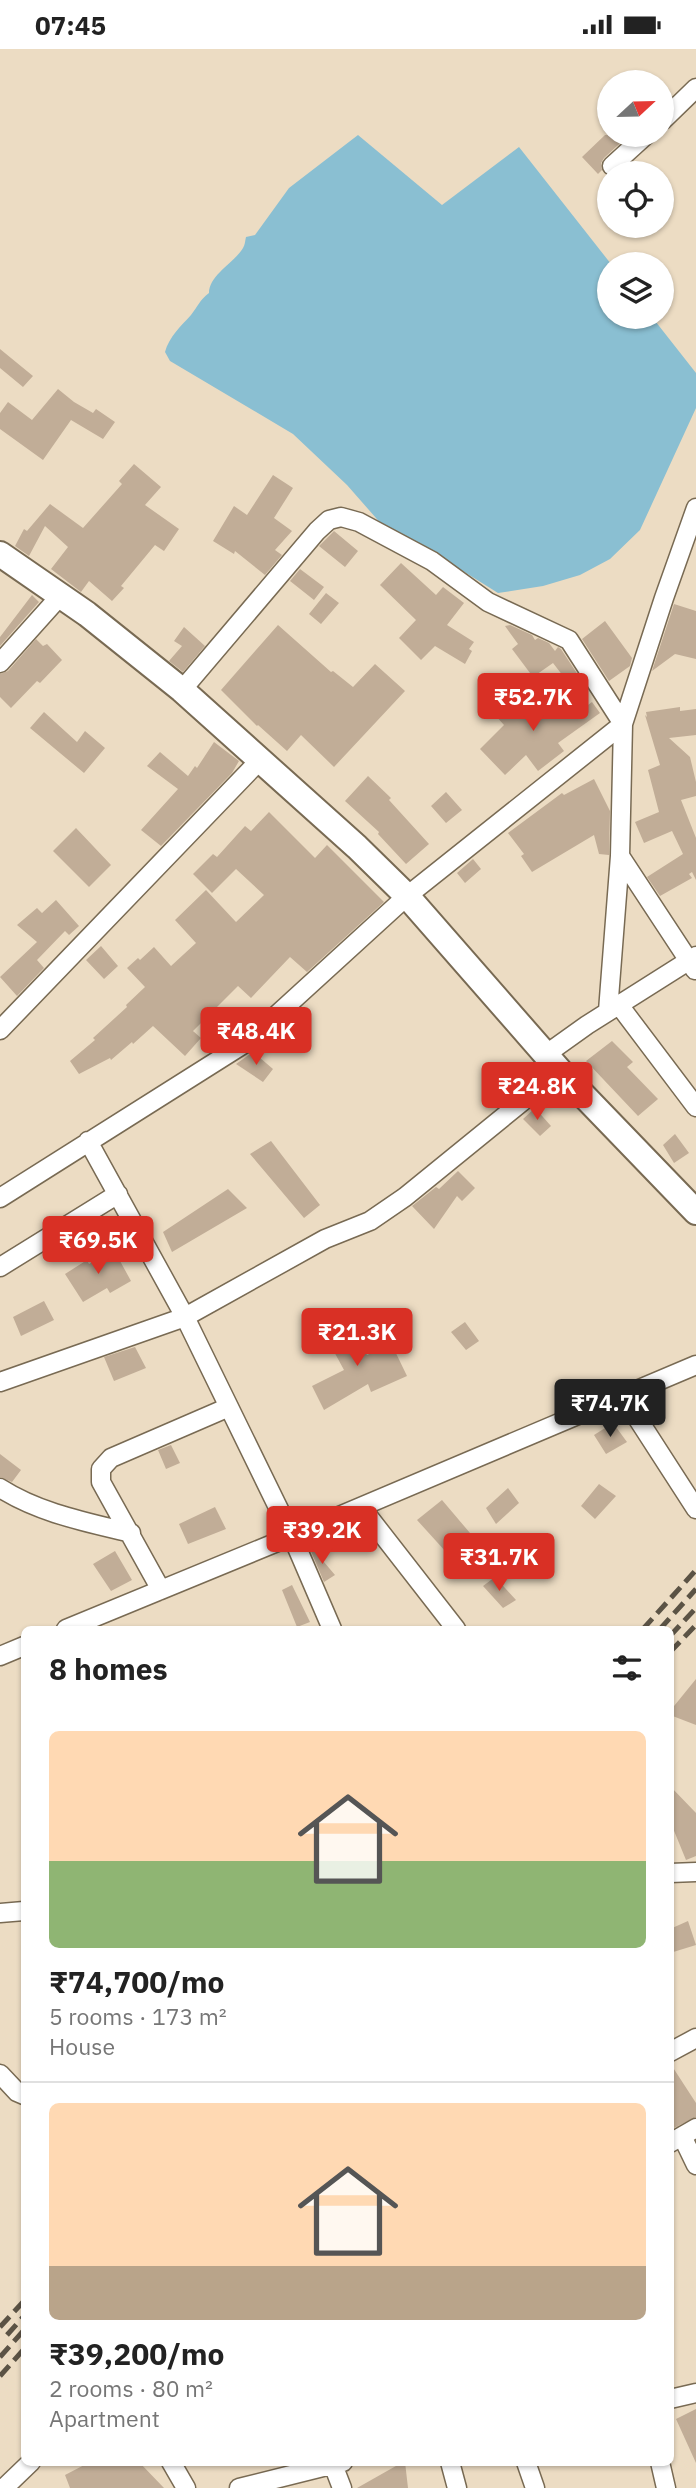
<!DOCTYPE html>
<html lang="en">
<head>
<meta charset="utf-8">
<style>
	:root { --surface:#fff; --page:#f6f6f6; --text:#222; --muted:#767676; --line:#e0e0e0; --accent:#d93025 }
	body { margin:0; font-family:"IBM Plex Sans",sans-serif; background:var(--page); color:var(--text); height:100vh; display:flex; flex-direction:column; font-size:26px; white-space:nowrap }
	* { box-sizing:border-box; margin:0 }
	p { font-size:23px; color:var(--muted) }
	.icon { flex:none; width:38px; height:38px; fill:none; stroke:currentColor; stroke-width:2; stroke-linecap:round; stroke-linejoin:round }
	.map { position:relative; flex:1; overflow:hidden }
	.side { position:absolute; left:21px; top:1577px; width:653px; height:840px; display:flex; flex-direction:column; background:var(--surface); border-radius:10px; box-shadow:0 2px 5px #0004 }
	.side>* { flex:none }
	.needle { width:46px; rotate:68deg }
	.tools { position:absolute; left:597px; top:21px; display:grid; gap:14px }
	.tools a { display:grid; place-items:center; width:77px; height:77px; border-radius:50%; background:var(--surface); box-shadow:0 2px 5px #0004; font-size:35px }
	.price { position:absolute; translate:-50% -60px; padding:0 16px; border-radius:7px; background:var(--accent); color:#fff; font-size:23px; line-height:46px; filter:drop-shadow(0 2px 4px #0008) }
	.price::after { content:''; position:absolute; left:50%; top:42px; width:21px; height:16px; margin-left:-10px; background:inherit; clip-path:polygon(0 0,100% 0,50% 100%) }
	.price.on { background:#222; color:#fff }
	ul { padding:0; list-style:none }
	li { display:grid; align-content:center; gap:14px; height:371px; padding:0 28px }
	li+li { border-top:2px solid var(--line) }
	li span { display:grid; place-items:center; height:217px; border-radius:10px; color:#555 }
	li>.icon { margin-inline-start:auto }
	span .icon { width:126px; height:126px; fill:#fffc; stroke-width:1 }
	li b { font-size:30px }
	h2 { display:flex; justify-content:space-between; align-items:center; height:84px; padding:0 28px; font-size:30px }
	.status { display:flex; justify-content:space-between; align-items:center; height:49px; padding:0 35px; background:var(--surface); direction:ltr }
	.status svg { height:19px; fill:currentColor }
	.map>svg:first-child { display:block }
	.water { fill:#8abfd2 }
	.building { fill:#c1ad97 }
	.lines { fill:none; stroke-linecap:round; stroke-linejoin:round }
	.street-casing { stroke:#786a53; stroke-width:21 }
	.secondary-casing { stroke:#786a53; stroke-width:28 }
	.street { stroke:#fff; stroke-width:18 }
	.secondary { stroke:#fff; stroke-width:24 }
	.rail { stroke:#5b5345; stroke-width:5; stroke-dasharray:14 7; stroke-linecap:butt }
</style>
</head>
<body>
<div class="status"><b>07:45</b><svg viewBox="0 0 49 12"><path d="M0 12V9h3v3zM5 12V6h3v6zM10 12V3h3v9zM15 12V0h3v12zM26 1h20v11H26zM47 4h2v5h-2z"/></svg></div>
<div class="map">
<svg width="696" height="2439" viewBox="0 0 696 2439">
	<rect width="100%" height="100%" fill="#ecdcc3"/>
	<!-- water -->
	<path class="water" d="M358 86 442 156 519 98 611 215H609V268H652L696 324V359L640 481 610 510 580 526 543 537 498 544 423 497 383 477 347 436 293 385 170 312 165 303C169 288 181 277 191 266 198 257 199 252 209 244 209 226 235 213 243 199 245 196 245 192 246 188L255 186 289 139Z"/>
	<!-- building -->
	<path class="building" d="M605 86H629L604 109 601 114 602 121 598 125 582 108Z
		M0 300 33 327 23 338 0 319Z
		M58 340 74 353 93 364 96 360 115 373 103 390 71 371 43 411 0 380V364L8 353 32 371Z
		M134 415 161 438 145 456 179 480 164 502 155 496 121 537 124 539 112 552 89 532 81 543 51 520 68 498 45 477 29 507 15 497 24 480 27 482 50 455 83 479 122 435 119 432Z
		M273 426 293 439 274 469 292 482 275 501 282 506 265 526 235 502 234 505 213 492 234 457 247 466Z
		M334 482 358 502 345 518 319 497Z
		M401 514 436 546 443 538 464 554 447 576 474 593 469 600 472 602 465 615 435 597 421 611 399 589 416 571 380 536Z
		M300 520 324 538 314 551 290 532Z
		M326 544 339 554 321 575 309 565Z
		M32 546 39 553 0 597V588Z
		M674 555 696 562V610L675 605 652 622Z
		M605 572 632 609 630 617 609 632 582 590Z
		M278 576 331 623 333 622 353 638 375 615 405 642 334 718 301 686 287 702 258 676 257 677 221 641Z
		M510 576 532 586 535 591 538 589 549 594 555 602 558 598 561 600 580 629 570 636 553 614 533 628 512 600 518 595 505 577Z
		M184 578 205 597 183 623 169 612 182 597 174 592Z
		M36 590 43 597 47 595 62 611 40 634 37 632 11 659 0 648V625L8 622Z
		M521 645 537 666 561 649 573 667 592 653 600 664 558 694 564 702 538 722 526 706 505 726 480 700 504 676 495 666Z
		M680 658V662L696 660V686L669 689 690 708 696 733V747L681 751 696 789V831L692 823 689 825 692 829 660 847 647 828 683 805 672 782 644 794 635 773 659 763 648 721 660 716 645 666 647 668 646 663Z
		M44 663 77 693 85 682 105 699 84 724 30 679Z
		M214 693 239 712 232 724 161 797 141 781 178 740 147 717 160 703 188 727 195 717 197 719Z
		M368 727 391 749 389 751 429 795 406 815 378 785 379 783 345 752Z
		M594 730 610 762 609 806 599 805 594 786 532 823 521 807 524 805 508 784 562 744 564 746Z
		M446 743 462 761 446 774 431 757Z
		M269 763 315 809 327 796 384 853 307 923 290 908 251 949 238 937 193 982 201 989 185 1007 153 977 133 995 132 993 111 1011 110 1009 79 1025 70 1012 95 991 93 989 127 958 126 956 145 938 127 919 138 909 140 911 154 898 171 917 196 894 175 871 206 841 236 873 264 846 236 820 212 844 193 825 213 805 217 808 245 777 251 782Z
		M76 779 111 816 89 838 53 802Z
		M473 810 481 820 465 834 457 824Z
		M56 851 79 877 69 886 65 882 37 911 44 919 17 947 0 928 37 893 17 876 37 859 42 864Z
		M101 897 118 917 104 930 86 911Z
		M612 992 633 1013 627 1018 658 1050 638 1067 586 1012Z
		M253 1003 273 1020 263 1033 236 1015Z
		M535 1059 551 1077 540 1087 523 1070Z
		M675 1085 689 1104 674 1114 663 1096Z
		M271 1092 320 1156 304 1169 250 1105Z
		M458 1122 475 1139 462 1152 457 1147 434 1180 412 1157 436 1138 439 1140Z
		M228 1140 247 1159 172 1203 163 1183Z
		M114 1201 131 1232 110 1244 107 1239 83 1253 65 1225 87 1211 89 1215Z
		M44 1252 54 1271 21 1287 13 1268Z
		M465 1273 479 1292 466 1301 451 1283Z
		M349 1275 367 1306 392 1296 407 1327 371 1343 368 1335 324 1361 312 1337 344 1321 325 1286Z
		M135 1298 146 1319 114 1332 104 1308Z
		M613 1374 627 1393 606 1405 594 1386Z
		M171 1396 180 1414 166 1420 158 1401Z
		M0 1405 21 1421 12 1433 0 1428Z
		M599 1435 616 1447 595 1470 581 1457Z
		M508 1439 519 1454 496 1475 486 1459Z
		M442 1451 470 1484 446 1503 417 1471Z
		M215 1458 226 1480 188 1495 179 1475Z
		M307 1493 335 1526 324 1533Z
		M115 1502 132 1531 111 1542 93 1515Z
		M495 1528 516 1551 503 1559 483 1537Z
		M292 1536 310 1573 297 1578 282 1541Z
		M696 1630V1676L670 1666V1662Z
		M670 1737 696 1764V1807L686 1811 670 1772Z
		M688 1872 696 1896 670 1904V1880Z
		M670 2014 696 2054V2068L670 2081Z
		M696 2360V2414L676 2370Z
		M90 2413H139L164 2439H70L65 2426Z
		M405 2413 408 2439H357L403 2413Z"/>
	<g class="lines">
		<!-- street casing -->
		<g class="street-casing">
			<path id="street" d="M662 72 696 39
				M612 117 646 86
				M0 614 61 546
				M620 807 695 921
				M619 956 696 1058
				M608 962 620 807 623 675 664 549 696 459
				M0 981 260 711
				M545 1006 587 976 696 907
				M88 1092 185 1268 292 1487 332 1580
				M0 1149 247 993 407 847 623 675 569 591 488 553 432 512 359 473 341 468 329 471 317 482 182 641
				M0 1218 118 1145
				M0 1333 185 1268 325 1190 370 1172 405 1148 560 1022
				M623 1347 696 1460
				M0 1439C39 1464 86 1473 131 1484
				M361 1458 456 1580
				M161 1541 101 1433V1420L111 1409 229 1358
				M66 1580 292 1487 696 1316
				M0 1607 24 1597
				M670 1824 696 1823
				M0 1864 24 1862
				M670 2003 696 1989
				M0 2025 17 2043 24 2046
				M682 2087 696 2116
				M670 2094 696 2079
				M670 2350 696 2344
				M171 2413 186 2439
				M332 2413 342 2439
				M450 2413 457 2439
				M526 2413 535 2439
				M660 2413 666 2439
				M4 2439 31 2413
				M239 2439 343 2413"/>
		</g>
		<!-- secondary casing -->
		<g class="secondary-casing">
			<path id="secondary" d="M0 505 87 565 182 641 357 798 407 847 560 1022 696 1163"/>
		</g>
		<!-- street -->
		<use href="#street" class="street"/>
		<!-- secondary -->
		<use href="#secondary" class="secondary"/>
		<!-- rail -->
		<path class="rail" d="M643 1580 696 1521
			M660 1580 696 1540
			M670 1587 696 1559
			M670 1603 696 1576
			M0 2278 24 2252
			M7 2286 24 2267
			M0 2308 24 2281
			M0 2327 24 2300"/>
	</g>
</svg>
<div class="tools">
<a><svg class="needle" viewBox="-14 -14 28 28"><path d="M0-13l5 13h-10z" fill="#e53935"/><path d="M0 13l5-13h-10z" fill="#767676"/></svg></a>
<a><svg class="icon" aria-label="locate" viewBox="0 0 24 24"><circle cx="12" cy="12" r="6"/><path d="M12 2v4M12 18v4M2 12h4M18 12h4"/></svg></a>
<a><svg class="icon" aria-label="layers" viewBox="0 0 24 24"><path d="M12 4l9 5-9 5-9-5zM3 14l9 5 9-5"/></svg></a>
</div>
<b class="price" style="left:533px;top:684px">₹52.7K</b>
<b class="price" style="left:256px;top:1018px">₹48.4K</b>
<b class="price" style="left:537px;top:1073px">₹24.8K</b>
<b class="price" style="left:98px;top:1227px">₹69.5K</b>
<b class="price" style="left:357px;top:1319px">₹21.3K</b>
<b class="price on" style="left:610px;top:1390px">₹74.7K</b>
<b class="price" style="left:322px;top:1517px">₹39.2K</b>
<b class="price" style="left:499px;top:1544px">₹31.7K</b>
<section class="side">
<h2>8 homes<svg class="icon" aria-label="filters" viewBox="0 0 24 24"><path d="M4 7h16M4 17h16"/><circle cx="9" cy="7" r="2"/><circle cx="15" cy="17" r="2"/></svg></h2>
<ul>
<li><span style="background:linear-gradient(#ffd9b3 60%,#8fb573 0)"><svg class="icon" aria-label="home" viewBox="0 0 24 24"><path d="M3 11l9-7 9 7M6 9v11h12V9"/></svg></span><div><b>₹74,700/mo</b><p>5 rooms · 173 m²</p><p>House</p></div></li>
<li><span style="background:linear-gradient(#ffd9b3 75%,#b9a48a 0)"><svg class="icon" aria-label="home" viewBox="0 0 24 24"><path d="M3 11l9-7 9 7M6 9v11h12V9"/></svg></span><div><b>₹39,200/mo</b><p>2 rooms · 80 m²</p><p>Apartment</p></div></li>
</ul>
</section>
</div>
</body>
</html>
